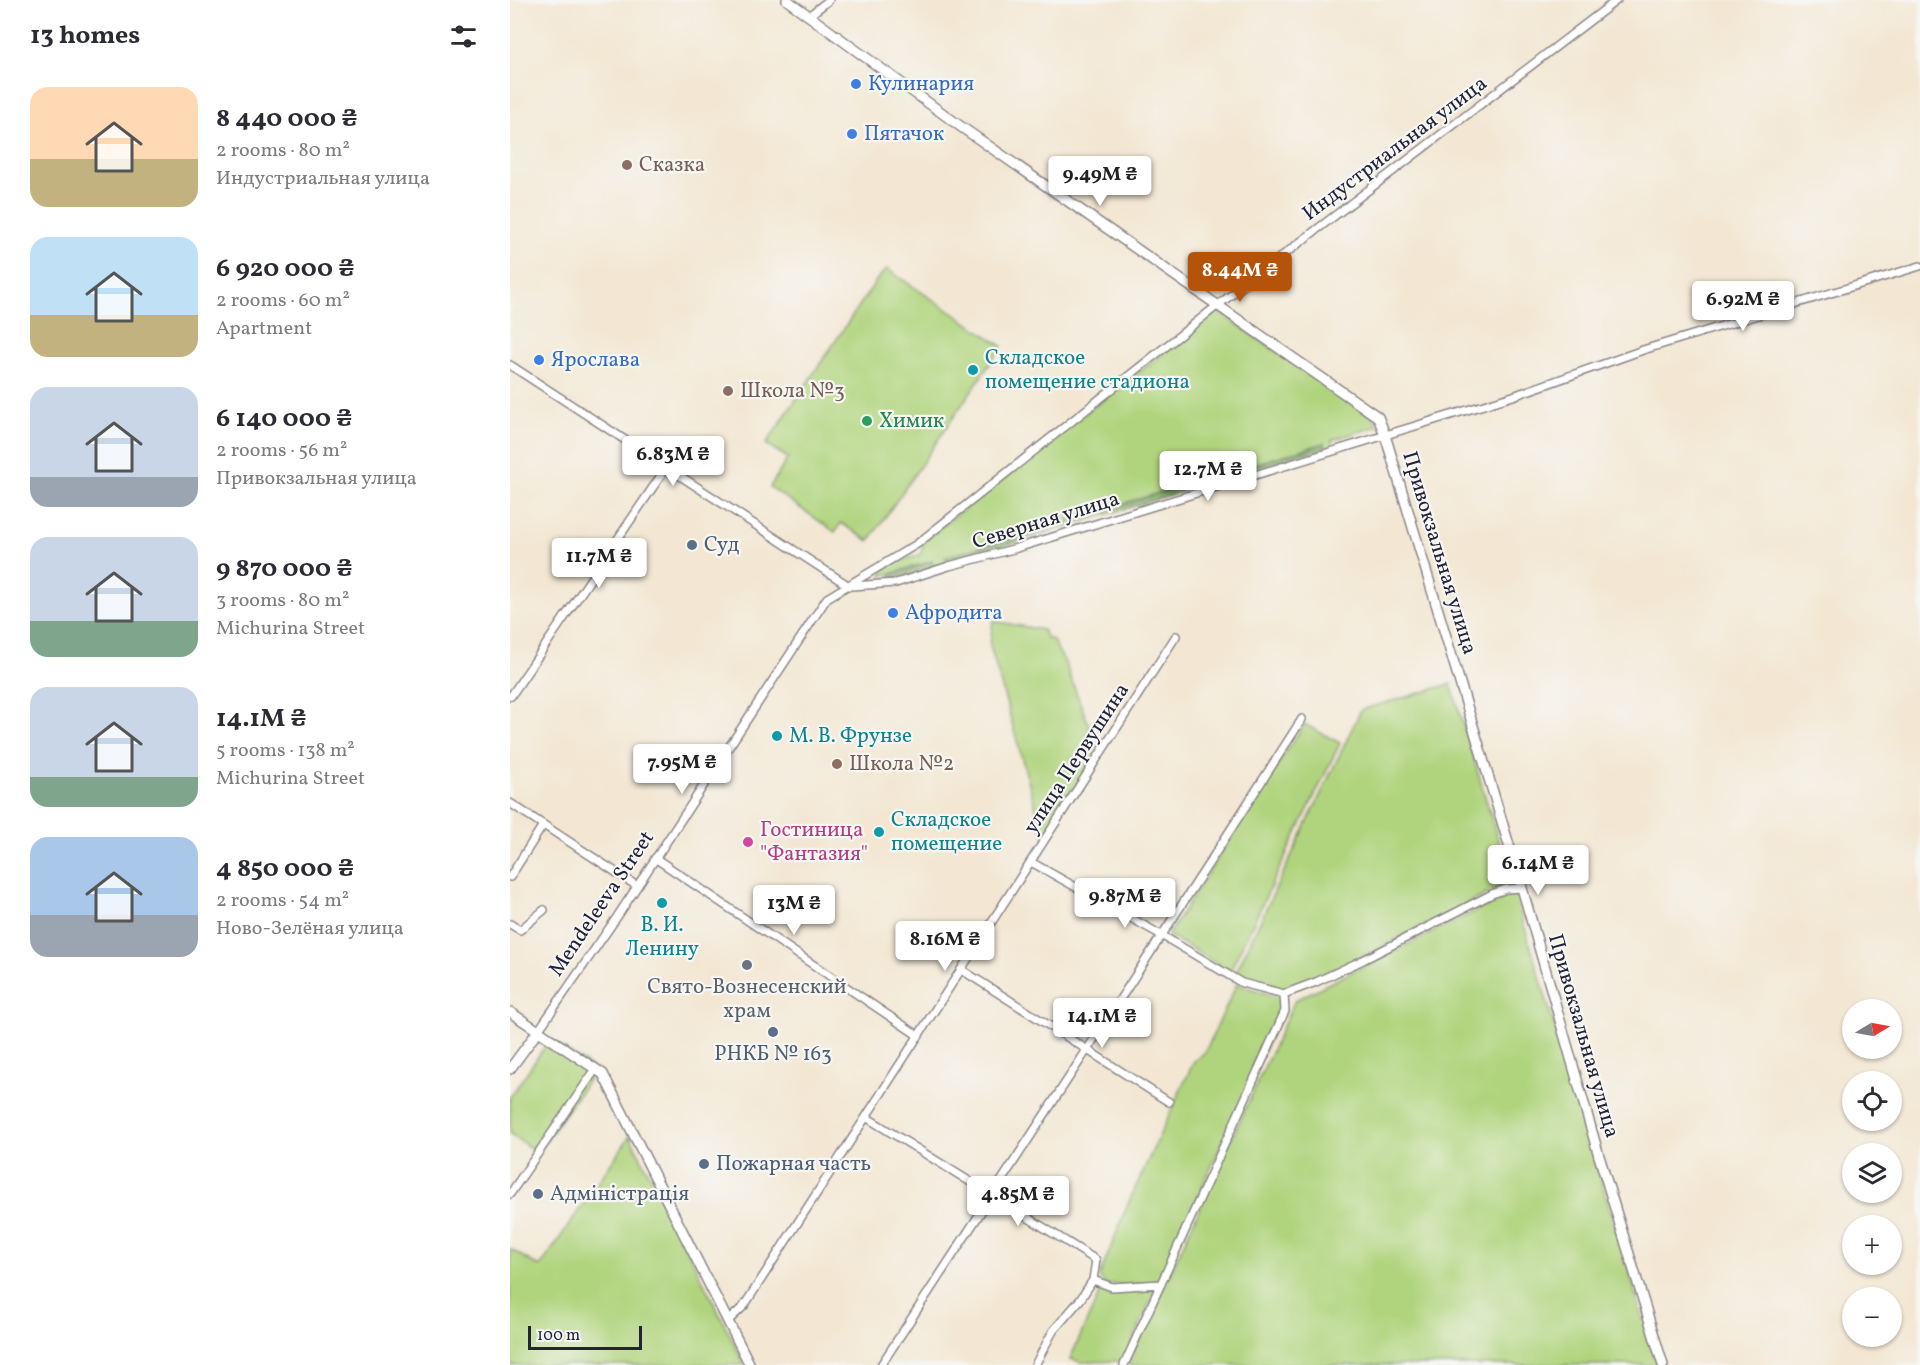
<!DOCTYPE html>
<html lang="en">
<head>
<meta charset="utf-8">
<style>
	:root { --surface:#fff; --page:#f7f7f7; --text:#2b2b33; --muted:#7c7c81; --accent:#b45309 }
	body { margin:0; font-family:Vollkorn,serif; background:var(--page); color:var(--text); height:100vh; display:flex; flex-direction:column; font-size:22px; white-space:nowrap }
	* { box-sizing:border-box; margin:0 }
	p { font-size:20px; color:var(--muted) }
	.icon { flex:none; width:33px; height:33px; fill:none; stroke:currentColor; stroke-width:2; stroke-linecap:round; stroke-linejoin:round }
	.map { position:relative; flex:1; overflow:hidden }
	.sheet { display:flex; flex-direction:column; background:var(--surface); width:510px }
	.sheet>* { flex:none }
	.needle { width:39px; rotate:80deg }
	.tools { position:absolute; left:1332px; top:999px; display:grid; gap:12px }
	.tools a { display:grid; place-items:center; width:60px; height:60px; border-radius:50%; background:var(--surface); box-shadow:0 2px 4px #0004; font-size:30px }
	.scale { position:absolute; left:18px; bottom:15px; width:114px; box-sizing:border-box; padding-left:6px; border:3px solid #22223b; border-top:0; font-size:16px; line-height:21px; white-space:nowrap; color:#22223b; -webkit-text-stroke:4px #f6f6f2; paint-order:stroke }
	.price { position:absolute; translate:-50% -51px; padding:0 14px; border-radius:6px; background:#fff; color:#222; font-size:20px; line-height:39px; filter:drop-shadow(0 2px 3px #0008) }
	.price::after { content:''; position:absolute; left:50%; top:36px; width:18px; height:14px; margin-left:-9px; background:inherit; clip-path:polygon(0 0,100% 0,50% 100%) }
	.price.on { background:var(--accent); color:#fff }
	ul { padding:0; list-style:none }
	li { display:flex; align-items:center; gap:18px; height:150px; padding:0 30px }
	li span { display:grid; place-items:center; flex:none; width:168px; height:120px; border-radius:18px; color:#555 }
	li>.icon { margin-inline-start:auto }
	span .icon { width:72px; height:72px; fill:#fffc; stroke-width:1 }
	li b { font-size:26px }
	h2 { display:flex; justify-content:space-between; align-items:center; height:72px; padding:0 30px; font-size:26px }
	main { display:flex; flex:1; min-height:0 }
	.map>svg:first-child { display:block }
	.green { fill:#b0d47d; stroke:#697b5c; stroke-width:1.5 }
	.forest { fill:#8cb66c; stroke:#576c54; stroke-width:1.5 }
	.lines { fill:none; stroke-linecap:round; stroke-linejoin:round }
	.street-casing { stroke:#8a8487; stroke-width:10 }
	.secondary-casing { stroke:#8a8487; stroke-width:12 }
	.street { stroke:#fff; stroke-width:7 }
	.secondary { stroke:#fff; stroke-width:9 }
	.shop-dot { fill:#3f7fe0; stroke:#f6f6f2; stroke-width:2 }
	.education-dot { fill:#8d6e63; stroke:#f6f6f2; stroke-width:2 }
	.culture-dot { fill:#0f9aa8; stroke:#f6f6f2; stroke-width:2 }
	.leisure-dot { fill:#2e9e5b; stroke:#f6f6f2; stroke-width:2 }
	.service-dot { fill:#5c6f8a; stroke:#f6f6f2; stroke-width:2 }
	.hotel-dot { fill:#d1479c; stroke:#f6f6f2; stroke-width:2 }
	.worship-dot { fill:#6b7280; stroke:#f6f6f2; stroke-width:2 }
	.labels { text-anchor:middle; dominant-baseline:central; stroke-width:4.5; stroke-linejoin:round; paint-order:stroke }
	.shop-label { font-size:21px; fill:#366cbe; stroke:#f6f6f2; text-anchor:start }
	.street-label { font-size:21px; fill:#22223b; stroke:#f6f6f2 }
	.education-label { font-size:21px; fill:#785e54; stroke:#f6f6f2; text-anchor:start }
	.culture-label { font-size:21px; fill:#0d838f; stroke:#f6f6f2; text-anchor:start }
	.leisure-label { font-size:21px; fill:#27864d; stroke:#f6f6f2; text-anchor:start }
	.service-label { font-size:21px; fill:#4e5e75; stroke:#f6f6f2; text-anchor:start }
	.hotel-label { font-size:21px; fill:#b23c85; stroke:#f6f6f2; text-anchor:start }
	.worship-label { font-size:21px; fill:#5b616d; stroke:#f6f6f2 }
</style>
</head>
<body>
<main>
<section class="sheet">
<h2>13 homes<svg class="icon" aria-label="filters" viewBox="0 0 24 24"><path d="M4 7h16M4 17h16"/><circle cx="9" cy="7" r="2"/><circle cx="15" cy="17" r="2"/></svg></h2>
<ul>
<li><span style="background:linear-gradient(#ffd9b3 60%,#c2b280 0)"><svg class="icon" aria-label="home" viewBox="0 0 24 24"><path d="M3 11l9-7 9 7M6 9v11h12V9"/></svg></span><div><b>8 440 000 ₴</b><p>2 rooms · 80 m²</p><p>Индустриальная улица</p></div></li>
<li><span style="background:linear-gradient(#bfe0f5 65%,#c2b280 0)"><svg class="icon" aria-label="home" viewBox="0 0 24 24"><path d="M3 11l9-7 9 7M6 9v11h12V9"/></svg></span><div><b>6 920 000 ₴</b><p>2 rooms · 60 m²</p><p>Apartment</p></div></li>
<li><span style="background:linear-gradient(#c9d6e8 75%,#9aa5b1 0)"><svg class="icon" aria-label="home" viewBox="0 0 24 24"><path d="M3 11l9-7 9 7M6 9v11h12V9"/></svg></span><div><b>6 140 000 ₴</b><p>2 rooms · 56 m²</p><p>Привокзальная улица</p></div></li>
<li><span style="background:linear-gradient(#c9d6e8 70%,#7fa58c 0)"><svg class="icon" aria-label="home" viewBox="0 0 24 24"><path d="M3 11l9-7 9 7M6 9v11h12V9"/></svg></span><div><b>9 870 000 ₴</b><p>3 rooms · 80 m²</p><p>Michurina Street</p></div></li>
<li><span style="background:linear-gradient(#c9d6e8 75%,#7fa58c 0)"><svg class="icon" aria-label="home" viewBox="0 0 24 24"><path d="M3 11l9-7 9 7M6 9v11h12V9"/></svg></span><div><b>14.1M ₴</b><p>5 rooms · 138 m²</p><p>Michurina Street</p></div></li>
<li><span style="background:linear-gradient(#a9c7e8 65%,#9aa5b1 0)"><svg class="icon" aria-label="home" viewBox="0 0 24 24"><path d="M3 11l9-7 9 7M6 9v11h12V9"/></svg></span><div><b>4 850 000 ₴</b><p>2 rooms · 54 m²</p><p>Ново-Зелёная улица</p></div></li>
</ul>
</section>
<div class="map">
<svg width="1410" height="1365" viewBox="0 0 1410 1365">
	<rect width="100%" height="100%" fill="#f6f6f2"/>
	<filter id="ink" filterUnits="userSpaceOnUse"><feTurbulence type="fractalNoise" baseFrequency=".0167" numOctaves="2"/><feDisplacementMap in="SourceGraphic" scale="12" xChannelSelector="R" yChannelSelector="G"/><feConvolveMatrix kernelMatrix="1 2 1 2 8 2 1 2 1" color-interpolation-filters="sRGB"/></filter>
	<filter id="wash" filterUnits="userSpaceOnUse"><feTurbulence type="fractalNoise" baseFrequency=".008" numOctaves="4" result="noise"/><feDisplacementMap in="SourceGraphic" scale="24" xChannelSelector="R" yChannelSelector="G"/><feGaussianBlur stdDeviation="1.35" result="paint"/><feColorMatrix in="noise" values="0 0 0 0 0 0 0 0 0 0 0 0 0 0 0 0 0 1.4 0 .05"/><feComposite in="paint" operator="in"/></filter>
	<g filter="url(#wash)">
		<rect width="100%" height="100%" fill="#f3e7d3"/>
		<!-- green -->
		<path class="green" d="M377 269 492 346 359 541 331 523 325 532 260 487 278 458 256 444 368 278Z
			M707 311 864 418 868 426 822 440 823 446 816 448 814 443 435 557 437 563 424 567 422 561 372 576 374 569 385 562 410 555 415 541 429 529Z
			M483 621 533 630 537 639H542L555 663 587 747 583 759 534 837 480 645Z
			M941 684 1001 882 850 958 774 991 733 979 725 974 851 710Z
			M794 724 830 743 720 971 658 935Z
			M1004 892 1147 1365H618L785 1000Z
			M727 984 771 998 773 1009 649 1282 615 1285 595 1284 589 1277 617 1206 684 1061 695 1052Z
			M40 1039 85 1070 28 1153 0 1134V1097Z
			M120 1136 235 1365H0V1249L30 1267Z
			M642 1287 646 1288 615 1361 571 1362 560 1359 592 1288 606 1289Z"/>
		<!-- forest -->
		<path class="forest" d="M814 444 815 448 437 563 436 558Z
			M422 562 424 567 382 580 381 575Z"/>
	</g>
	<g filter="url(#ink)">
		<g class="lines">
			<!-- street casing -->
			<g class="street-casing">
				<path id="street" d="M300 15 319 0
					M0 365 339 586
					M342 586 386 583 439 566 507 548 1003 396 1133 350 1410 266
					M1 696 156 468
					M0 803 127 886
					M145 858 409 1036
					M521 862 653 936 732 983 774 994 806 982 853 960 982 894 996 889 1012 888
					M0 877 33 825
					M0 924 10 930 34 910
					M452 970 659 1102
					M28 1031 107 917 317 598 407 544 708 305 1107 0
					M356 1117 586 1260 583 1280 570 1300 543 1331 525 1365
					M0 1194 85 1070
					M583 1280 602 1287 651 1284
					M219 1320 234 1306 666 636
					M371 1365C513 1150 653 935 792 719
					M614 1365 775 1011 774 994"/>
			</g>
			<!-- secondary casing -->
			<g class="secondary-casing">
				<path id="secondary" d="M277 0 450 126 868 417 875 435 1012 888 1089 1156 1153 1365
					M0 1012 93 1074 240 1365
					M0 1069 28 1031"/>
			</g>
			<!-- street -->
			<use href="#street" class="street"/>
			<!-- secondary -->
			<use href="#secondary" class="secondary"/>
		</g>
	</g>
	<!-- markers -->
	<g class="shop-dot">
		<circle cx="346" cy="84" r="6"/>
		<circle cx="342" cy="134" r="6"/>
		<circle cx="29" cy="360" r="6"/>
		<circle cx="383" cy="613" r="6"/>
	</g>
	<g class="education-dot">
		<circle cx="117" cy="165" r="6"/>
		<circle cx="218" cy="391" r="6"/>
		<circle cx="327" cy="764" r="6"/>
	</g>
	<g class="culture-dot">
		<circle cx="463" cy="370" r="6"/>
		<circle cx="267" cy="736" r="6"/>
		<circle cx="369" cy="832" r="6"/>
		<circle cx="152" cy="903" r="6"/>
	</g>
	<circle class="leisure-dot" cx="357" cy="421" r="6"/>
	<g class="service-dot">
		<circle cx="182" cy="545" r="6"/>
		<circle cx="263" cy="1032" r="6"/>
		<circle cx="194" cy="1164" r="6"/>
		<circle cx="28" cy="1194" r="6"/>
	</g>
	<circle class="hotel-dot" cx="238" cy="842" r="6"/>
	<circle class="worship-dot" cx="237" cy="965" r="6"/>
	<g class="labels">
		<!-- shop labels -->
		<g class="shop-label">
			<text x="358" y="84">Кулинария</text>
			<text x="354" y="134">Пятачок</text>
			<text x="41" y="360">Ярослава</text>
			<text x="395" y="613">Афродита</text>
		</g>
		<!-- street labels -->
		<g class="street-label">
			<text transform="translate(885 149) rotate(-37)">Индустриальная улица</text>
			<text transform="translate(536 521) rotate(-17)">Северная улица</text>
			<text transform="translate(929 553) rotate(73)">Привокзальная улица</text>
			<text transform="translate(567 759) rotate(-57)">улица Первушина</text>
			<text transform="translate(92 904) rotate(-56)">Mendeleeva Street</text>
			<text transform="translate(1073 1036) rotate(74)">Привокзальная улица</text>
		</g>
		<!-- education labels -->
		<g class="education-label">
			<text x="129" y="165">Сказка</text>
			<text x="230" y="391">Школа №3</text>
			<text x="339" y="764">Школа №2</text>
		</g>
		<!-- culture labels -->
		<g class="culture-label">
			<text x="475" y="358">Складское<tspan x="475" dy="24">помещение стадиона</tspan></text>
			<text x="279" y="736">М. В. Фрунзе</text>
			<text x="381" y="820">Складское<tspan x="381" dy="24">помещение</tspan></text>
			<text x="152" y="925" text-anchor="middle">В. И.<tspan x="152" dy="24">Ленину</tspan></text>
		</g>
		<!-- leisure labels -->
		<g class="leisure-label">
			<text x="369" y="421">Химик</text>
		</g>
		<!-- service labels -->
		<g class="service-label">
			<text x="194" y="545">Суд</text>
			<text x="263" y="1054" text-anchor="middle">РНКБ № 163</text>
			<text x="206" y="1164">Пожарная часть</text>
			<text x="40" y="1194">Адміністрація</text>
		</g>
		<!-- hotel labels -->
		<g class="hotel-label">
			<text x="250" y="830">Гостиница<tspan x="250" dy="24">"Фантазия"</tspan></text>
		</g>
		<!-- worship labels -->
		<g class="worship-label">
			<text x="237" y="987">Свято-Вознесенский<tspan x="237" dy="24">храм</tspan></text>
		</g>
	</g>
</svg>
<div class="tools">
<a><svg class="needle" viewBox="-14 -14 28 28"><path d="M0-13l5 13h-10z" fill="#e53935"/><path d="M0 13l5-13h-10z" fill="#7c7c81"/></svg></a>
<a><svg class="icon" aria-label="locate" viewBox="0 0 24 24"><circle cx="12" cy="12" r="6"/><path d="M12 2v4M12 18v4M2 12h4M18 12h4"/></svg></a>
<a><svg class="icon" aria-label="layers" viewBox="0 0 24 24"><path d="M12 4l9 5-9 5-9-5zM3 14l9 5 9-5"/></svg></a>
<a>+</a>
<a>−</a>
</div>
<div class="scale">100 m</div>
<b class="price" style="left:590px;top:207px">9.49M ₴</b>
<b class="price on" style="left:730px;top:303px">8.44M ₴</b>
<b class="price" style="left:1233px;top:332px">6.92M ₴</b>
<b class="price" style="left:163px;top:487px">6.83M ₴</b>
<b class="price" style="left:698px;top:502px">12.7M ₴</b>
<b class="price" style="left:89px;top:589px">11.7M ₴</b>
<b class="price" style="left:172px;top:795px">7.95M ₴</b>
<b class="price" style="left:1028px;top:896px">6.14M ₴</b>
<b class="price" style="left:615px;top:929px">9.87M ₴</b>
<b class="price" style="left:284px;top:936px">13M ₴</b>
<b class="price" style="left:435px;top:972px">8.16M ₴</b>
<b class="price" style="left:592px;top:1049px">14.1M ₴</b>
<b class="price" style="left:508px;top:1227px">4.85M ₴</b>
</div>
</main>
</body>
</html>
